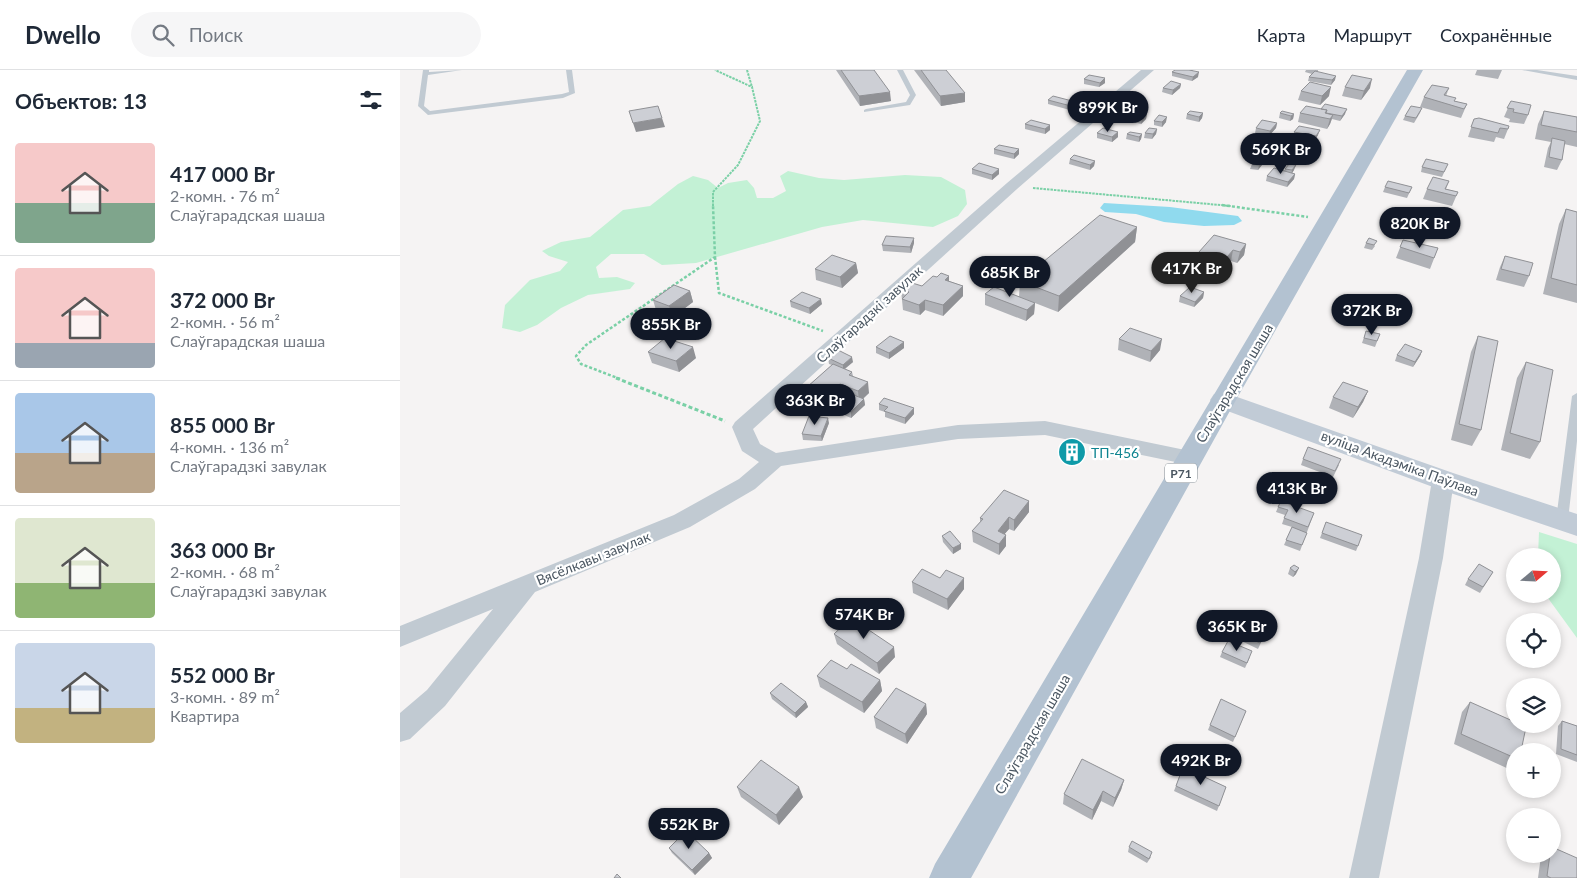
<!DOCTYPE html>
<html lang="ru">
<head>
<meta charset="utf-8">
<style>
	:root { --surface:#fff; --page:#f6f6f7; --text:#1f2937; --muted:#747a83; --line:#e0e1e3; --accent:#111827 }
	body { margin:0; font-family:Lato,sans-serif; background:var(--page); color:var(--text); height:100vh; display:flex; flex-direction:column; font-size:19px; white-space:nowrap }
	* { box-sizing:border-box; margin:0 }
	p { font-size:16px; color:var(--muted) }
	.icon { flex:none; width:28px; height:28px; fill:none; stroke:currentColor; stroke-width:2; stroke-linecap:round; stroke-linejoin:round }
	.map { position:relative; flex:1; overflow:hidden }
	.drawer { display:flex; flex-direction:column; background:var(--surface); width:400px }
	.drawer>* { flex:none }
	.needle { width:32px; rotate:71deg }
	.buttons { position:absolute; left:1106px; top:478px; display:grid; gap:10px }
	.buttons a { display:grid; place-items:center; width:55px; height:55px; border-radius:50%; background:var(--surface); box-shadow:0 2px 8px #0003; font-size:25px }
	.price { position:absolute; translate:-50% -42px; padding:0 11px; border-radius:18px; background:var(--accent); color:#fff; font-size:16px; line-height:32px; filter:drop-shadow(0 1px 2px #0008) }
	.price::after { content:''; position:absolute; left:50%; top:30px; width:15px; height:11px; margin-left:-8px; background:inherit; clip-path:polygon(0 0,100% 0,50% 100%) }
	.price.active { background:#222; color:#fff }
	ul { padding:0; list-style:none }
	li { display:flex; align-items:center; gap:15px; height:125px; padding:0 15px }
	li+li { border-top:1px solid var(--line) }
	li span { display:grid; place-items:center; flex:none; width:140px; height:100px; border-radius:5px; color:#555 }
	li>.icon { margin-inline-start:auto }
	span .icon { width:60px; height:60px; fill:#fffc; stroke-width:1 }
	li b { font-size:21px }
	h2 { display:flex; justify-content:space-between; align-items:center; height:60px; padding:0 15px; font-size:21px }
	header { display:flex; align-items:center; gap:30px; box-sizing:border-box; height:70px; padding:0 25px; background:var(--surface); border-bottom:1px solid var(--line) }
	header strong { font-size:24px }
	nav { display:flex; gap:28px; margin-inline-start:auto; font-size:18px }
	.search { width:350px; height:45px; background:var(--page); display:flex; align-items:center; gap:12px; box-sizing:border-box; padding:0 18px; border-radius:28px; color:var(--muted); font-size:19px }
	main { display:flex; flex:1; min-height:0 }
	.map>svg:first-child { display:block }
	.green { fill:#c3f1d5 }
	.water { fill:#90daee }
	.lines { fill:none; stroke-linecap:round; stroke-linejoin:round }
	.path-far2 { stroke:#7ad0a6; stroke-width:2; stroke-dasharray:2.5 1; stroke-linecap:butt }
	.path-far1 { stroke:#7ad0a6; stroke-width:2.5; stroke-dasharray:3 2; stroke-linecap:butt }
	.path { stroke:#7ad0a6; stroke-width:3; stroke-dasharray:4 2.5; stroke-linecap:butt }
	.service { fill:#c1cad2; fill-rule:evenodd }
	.minor { fill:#c1cad2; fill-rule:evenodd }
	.secondary { fill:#c1cbd6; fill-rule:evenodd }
	.primary { fill:#b3c2d1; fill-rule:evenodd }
	.wall { fill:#b0b2b7 }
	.shaded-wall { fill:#909195 }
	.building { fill:#cdcfd5; stroke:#909195 }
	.labels { text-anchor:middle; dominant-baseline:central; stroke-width:4.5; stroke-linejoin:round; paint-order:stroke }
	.shield { fill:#fff; stroke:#808990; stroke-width:1 }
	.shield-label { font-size:12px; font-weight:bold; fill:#4a5661 }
	.street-label { font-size:14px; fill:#4a5661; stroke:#fff }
	.culture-label { font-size:14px; fill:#0d838f; stroke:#fff; text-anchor:start }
</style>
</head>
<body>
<header>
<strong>Dwello</strong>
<div class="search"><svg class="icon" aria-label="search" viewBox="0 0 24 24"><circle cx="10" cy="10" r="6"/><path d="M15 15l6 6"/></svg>Поиск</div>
<nav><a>Карта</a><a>Маршрут</a><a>Сохранённые</a></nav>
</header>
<main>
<section class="drawer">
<h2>Объектов: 13<svg class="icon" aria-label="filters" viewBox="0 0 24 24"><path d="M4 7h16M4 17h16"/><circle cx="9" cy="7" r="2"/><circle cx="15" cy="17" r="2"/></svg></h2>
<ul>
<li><span style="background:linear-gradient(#f6c9c9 60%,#7fa58c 0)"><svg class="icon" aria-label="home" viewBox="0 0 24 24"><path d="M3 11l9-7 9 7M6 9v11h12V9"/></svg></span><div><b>417 000 Br</b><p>2-комн. · 76 m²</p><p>Слаўгарадская шаша</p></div></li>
<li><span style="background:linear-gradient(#f6c9c9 75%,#9aa5b1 0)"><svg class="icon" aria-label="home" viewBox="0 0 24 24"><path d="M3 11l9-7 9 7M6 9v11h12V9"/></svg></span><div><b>372 000 Br</b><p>2-комн. · 56 m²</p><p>Слаўгарадская шаша</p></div></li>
<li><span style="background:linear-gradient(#a9c7e8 60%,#b9a48a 0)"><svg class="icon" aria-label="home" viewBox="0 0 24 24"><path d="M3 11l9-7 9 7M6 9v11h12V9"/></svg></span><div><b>855 000 Br</b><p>4-комн. · 136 m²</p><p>Слаўгарадзкі завулак</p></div></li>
<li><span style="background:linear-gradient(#dfe7d0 65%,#8fb573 0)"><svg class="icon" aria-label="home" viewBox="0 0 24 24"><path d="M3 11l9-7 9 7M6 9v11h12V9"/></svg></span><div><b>363 000 Br</b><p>2-комн. · 68 m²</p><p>Слаўгарадзкі завулак</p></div></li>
<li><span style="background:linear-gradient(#c9d6e8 65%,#c2b280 0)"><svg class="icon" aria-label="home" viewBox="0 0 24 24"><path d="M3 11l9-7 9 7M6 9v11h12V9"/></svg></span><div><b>552 000 Br</b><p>3-комн. · 89 m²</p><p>Квартира</p></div></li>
</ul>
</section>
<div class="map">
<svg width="1177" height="808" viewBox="0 0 1177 808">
	<rect width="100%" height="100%" fill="#f5f3f3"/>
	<!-- green -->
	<path class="green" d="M388 101 419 108 444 110 505 105 541 107 565 120 567 134 558 146 533 157 463 150 422 157 296 193 262 195 244 184H211L196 197 199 208 217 207 235 213 230 219 188 225 161 238 137 255 120 262 102 258 105 235 130 210 160 201 168 192 149 186 142 181 161 172 190 167 223 140 250 136 278 114 293 106 308 110 318 118 328 113 347 110 354 118 357 128H373L386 121 380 106Z
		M1139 462 1177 474V568L1145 524H1152V486H1138Z"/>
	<!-- water -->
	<path class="water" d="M704 133 770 137 838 146 842 151 834 155 804 156 764 152 736 144 705 142 700 138Z"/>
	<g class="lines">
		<!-- path-far2 -->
		<path class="path-far2" d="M347 0 352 17
			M633 118 831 136
			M313 136V122L338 95 360 51 352 17 315 0"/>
		<!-- path-far1 -->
		<path class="path-far1" d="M822 135 908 147
			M315 187 319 223 423 261
			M220 309 181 294 176 286 186 275 315 187 313 135"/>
		<!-- path -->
		<path class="path" d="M216 308 325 351"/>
		<!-- service -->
		<path class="service" d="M23 0H29V2L62 0 28 5 24 36 30 41 162 24 169 22 166 0H172L175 23 163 28 28 45 18 36Z
			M497 0H503L516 25 510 35 464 42V40L466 39 506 32 510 25Z
			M1122 0H1137L1177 6V10Z
			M1177 323V371L1168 450 1166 453H1158L1156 450 1172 326Z"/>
		<!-- minor -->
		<path class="minor" d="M741 0H754L617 119 353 359 360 374 376 383 558 355 645 351 790 381 797 383 800 388 797 393 790 395 645 365 558 369 381 396 355 419 290 457 135 522 45 636 10 669 0 672V643L27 620 93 539 0 577V556L274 445 339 409 359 392 342 381 332 357 335 352 607 113Z
			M1043 402 1051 405 1054 410 1043 488 979 808H949L1019 488 1032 410 1035 405Z"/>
		<!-- secondary -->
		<path class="secondary" d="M823 322 1053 403 1177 444V466L1033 417 814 336 810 330 814 324Z"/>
		<!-- primary -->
		<path class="primary" d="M1007 0H1023L836 330 571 808H529L535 794Z"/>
	</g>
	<!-- wall -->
	<path class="wall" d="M436 0H474L491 31 460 36Z
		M514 0H546L565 32 541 36Z
		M775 0H793V1L798 7 792 11 772 6V2Z
		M906 0H918V2L935 10 931 15 908 11 909 7 912 4 905 2Z
		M1077 0H1102L1098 9 1075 5Z
		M684 9 705 13 699 17 684 14Z
		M781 14 780 18 772 25 762 22 763 18Z
		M945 17 970 18 961 30 942 26Z
		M1049 18 1046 26 1054 31 1067 34 1061 48 1020 37 1024 27Z
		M901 21 929 26 920 35 898 30Z
		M648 30 676 36 670 40 648 34Z
		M1111 31 1128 45 1124 54 1109 52 1110 49 1104 47Z
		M1022 38 1020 43 1014 53 1003 50 1005 46Z
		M921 39 945 44 940 51 932 49 930 54 927 59 898 52 900 43Z
		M1144 41 1177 47V77L1164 74 1162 90 1157 100 1144 97 1148 78 1151 72 1135 69 1138 54Z
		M803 43 802 48 799 52 786 49 787 44Z
		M880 43 894 44 893 49 890 51 879 48Z
		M720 44H747L746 49 741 54 720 48Z
		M1074 49 1108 59 1104 69 1096 67 1094 72 1068 67Z
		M754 51 766 52 762 57 754 55Z
		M877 53 876 58 869 66 855 63 856 58Z
		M625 54 650 55V60L645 64 625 59Z
		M757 59 756 64 752 69 744 68 745 63Z
		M718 62V67L712 72 697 68V63Z
		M894 62 918 65 914 71 893 67Z
		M727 64H742L741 69 739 72 726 69Z
		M594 79 619 84 614 89 594 84Z
		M670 89 695 91 694 96 690 100 669 94Z
		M863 90 862 95 858 100 850 99 852 94Z
		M1048 94 1042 107 1021 102 1022 97Z
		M572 99H599V104L592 110 572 104Z
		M885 99 894 100 892 103 895 104 894 109 887 117 866 111 867 106 884 101Z
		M1049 111 1046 119 1058 122 1052 136 1023 129 1027 119Z
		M985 117H1012L1007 128 983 122Z
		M1166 139 1177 142V233L1143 224 1159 154Z
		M1015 142 1028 154 1026 159 1011 156Z
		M737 157 735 172 658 242 635 233 634 244 626 251 585 235V224L619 227 620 211Z
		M969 168 975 176 972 180 964 178 966 173Z
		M1003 170 1038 178 1030 199 996 188Z
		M514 173 511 183 483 181 482 175Z
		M846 174 844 185 837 193 831 191 815 210 789 201 791 191Z
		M1105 186 1129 206 1124 217 1096 210 1100 197Z
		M456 193 458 203 442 218 416 210 415 199Z
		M549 206V211L563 216V226L543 246 525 240 520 245 503 240 501 220 522 216 537 207Z
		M290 221 293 232 273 247 256 240 253 230Z
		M804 222 803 228 794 237 779 232 780 226Z
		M390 231 422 234 410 244 391 237Z
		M966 261 980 264 975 277 962 273Z
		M1078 266 1081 360 1072 376 1051 370 1071 282Z
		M719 269 760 280 750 292 718 280Z
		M504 272V278L489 289 476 283V277Z
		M1022 281 1020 286 1013 297 995 291 997 285Z
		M248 282 296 288 279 302 252 293Z
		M428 288 453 292 445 299 452 302 453 306 469 323 463 329H464L465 335 451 348 428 338V337L419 344 400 336 398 325 432 295 429 294Z
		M1126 292 1140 372 1130 389 1101 380 1117 308Z
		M968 321 963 332 953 348 929 338 933 327Z
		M479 334 514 344 505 354 485 347V342L479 340Z
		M429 353 422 371 403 370 402 364Z
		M662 378 683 381 676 390 661 383Z
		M903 389 939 395 933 407 901 395Z
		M629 431V442L614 461 609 459 604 464 606 476 599 485 573 472 572 461 580 452V448Z
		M878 437 914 443 900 481 884 475 892 457 882 454 885 445 876 442Z
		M926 452 958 476 956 481 920 468Z
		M542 466 561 474V479L553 484 543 472Z
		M894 495 896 504 893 507 888 504 890 498Z
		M1093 502 1080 523 1065 515 1068 509Z
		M512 512 564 519 548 540 513 523Z
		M827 558 866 562 858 579 825 563Z
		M434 564 495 587 479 604 437 574Z
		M822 582 850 587 845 598 820 587Z
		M417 606 480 610 482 621 464 643 420 617Z
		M370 623 406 632 408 637 396 648 372 629Z
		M1070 632 1115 681V695L1111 700 1054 674 1062 642Z
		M526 634 527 644 507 674 476 658 474 647Z
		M846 641 833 672 808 660 810 655Z
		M1162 651 1177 656V692L1156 684 1158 656Z
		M783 697 826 717 817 741 774 721Z
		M724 710 721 720 713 737 701 731 692 750 663 734 664 724Z
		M337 717 403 727 379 755 341 727Z
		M729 777 751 787 747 793 728 782Z
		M269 778 309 783 312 788 295 805 272 783Z
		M1143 784H1152L1177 808H1138L1141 786Z"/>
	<!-- shaded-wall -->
	<path class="shaded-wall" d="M799 2 798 7 792 11 793 7Z
		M936 6 935 10 931 15 932 10Z
		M705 8V13L699 17 700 13Z
		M972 9 970 18 961 30 964 21Z
		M781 14 780 18 772 25 773 20Z
		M931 17 929 26 920 35 922 26Z
		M490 22 491 31 460 36 459 26Z
		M565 23V32L541 36 540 26Z
		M676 32V36L670 40 671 36Z
		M947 39 945 44 940 51 942 46Z
		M803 43 802 48 799 52V47Z
		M747 44 746 49 741 54 742 49Z
		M894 44 893 49 890 51 891 46Z
		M933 45 930 54 927 59 930 49Z
		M767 47 766 52 762 57V52Z
		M262 48 265 57 236 62 233 53Z
		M877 53 876 58 869 66 870 61Z
		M650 55V60L645 64V59Z
		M757 59 756 64 752 69 753 64Z
		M920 60 918 65 914 71 916 66Z
		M718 62V67L712 72V67Z
		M742 64 741 69 739 72V67Z
		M619 79V84L614 89V84Z
		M863 90 862 95 858 100 859 95Z
		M695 91 694 96 690 100V95Z
		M896 95 894 100 891 105 892 100Z
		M599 99V104L592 110V105Z
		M895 104 894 109 887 117 888 112Z
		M737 157 735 172 658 242 659 226Z
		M514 168V173L511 183 510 177Z
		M846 174 844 185 837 193 840 182Z
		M833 180 831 191 815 210 817 199Z
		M456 193 458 203 442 218 440 207Z
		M549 206V217L545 210Z
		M563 216V226L543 246V235Z
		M290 221 293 232 273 247 269 236Z
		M804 222 803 228 794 237 795 232Z
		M421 229 422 234 410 244 409 238Z
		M525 230V240L520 245 519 235Z
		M635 233 634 244 626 251 627 240Z
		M762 269 760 280 750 292 751 281Z
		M504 272V278L489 289V283Z
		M293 277 296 288 279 302 276 291Z
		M1022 281 1020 286 1013 297 1015 292Z
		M452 287 453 292 443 300V295Z
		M468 312 469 323 459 332 458 321Z
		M440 314 442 325 427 332 428 337 419 344 417 333Z
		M968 321 963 332 953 348 958 337Z
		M464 329 465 335 451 348V342Z
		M514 338V344L505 354V348Z
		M428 348 429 353 422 371 421 366Z
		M683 375V381L676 390 677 384Z
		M629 431V442L614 461V450Z
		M609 447V459L598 472V461Z
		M606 465V476L599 485V474Z
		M561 474V479L553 484V478Z
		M899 498 896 504 893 507 895 502Z
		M564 508V519L548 540 547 529Z
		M494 577 495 587 479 604 477 593Z
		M480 610 482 621 464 643 462 632Z
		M406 632 408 637 396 648 395 643Z
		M526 634 527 644 507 674 505 664Z
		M724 710 721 720 713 737 715 728Z
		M399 717 403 727 379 755 376 745Z
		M703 721 701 731 692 750 693 740Z
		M309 783 312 788 295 805 292 800Z"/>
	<!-- building -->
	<path class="building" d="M441 0H474L490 22 459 26Z
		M521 0H546L565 23 540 26Z
		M775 0H789L799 2 793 7 772 2Z
		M915 1 936 6 932 10 909 7Z
		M689 5 705 8 700 13 684 9Z
		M952 5 972 9 964 21 945 17Z
		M771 11 781 14 773 20 763 18Z
		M910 12 931 17 922 26 901 21Z
		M1032 15 1049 18 1044 25 1056 28 1054 31 1067 34 1064 39 1024 27Z
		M653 26 676 32 671 36 648 30Z
		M1111 31 1131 35 1128 45 1113 42 1114 39 1107 38Z
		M925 34 947 39 942 46 926 43 927 40 921 39Z
		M258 36 262 48 233 53 229 41Z
		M906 36 927 40 925 43 933 45 930 49 900 43Z
		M1011 36 1022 38 1016 48 1005 46Z
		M725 39 747 44 742 49 720 44Z
		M790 41 803 43 799 47 787 44Z
		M882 41 894 44 891 46 880 43Z
		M1144 41 1177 47V62L1141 55Z
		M759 45 767 47 762 52 754 51Z
		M1079 48 1109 56 1108 59 1100 58 1098 63 1071 57 1074 49Z
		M631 50 650 55 645 59 625 54Z
		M862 50 877 53 870 61 856 58Z
		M899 56 920 60 916 66 894 62Z
		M703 58 718 62 712 67 697 63Z
		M749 58 757 59 753 64 745 63Z
		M730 62 742 64 739 67 727 64Z
		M1152 68 1165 71 1162 90 1149 87Z
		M599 75 619 79 614 84 594 79Z
		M674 85 695 91 690 95 670 89Z
		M856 88 863 90 859 95 852 94Z
		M1026 89 1048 94 1044 102 1022 97Z
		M579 93 599 99 592 105 572 99Z
		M889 94 896 95 892 100 885 99Z
		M874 98 895 104 888 112 867 106Z
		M1033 107 1049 111 1045 119 1058 122 1056 126 1027 119Z
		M988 111 1012 117 1009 123 985 117Z
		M1166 139 1177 142V215L1151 208Z
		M1015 142 1030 144 1028 154 1013 151Z
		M700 145 737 157 659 226 620 211Z
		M814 165 846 174 840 182 833 180 817 199 791 191Z
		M486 166 514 168 510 177 482 175Z
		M969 168 977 171 974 175 966 173Z
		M1003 170 1038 178 1034 188 1000 177Z
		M432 185 456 193 440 207 415 199Z
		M1105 186 1133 193 1129 206 1101 199Z
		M541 203 549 206 545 210 563 216 543 235 525 230 519 235 502 229 509 222 501 220 509 212 522 216 533 206 537 207Z
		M274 215 290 221 269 236 253 230Z
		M594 217 635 233 627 240 585 224Z
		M790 217 804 222 795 232 780 226Z
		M402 222 421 229 409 238 390 231Z
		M730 258 762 269 751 281 719 269Z
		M966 261 980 264 977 271 964 268Z
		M490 266 504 272 489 283 476 277Z
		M1078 266 1098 271 1081 360 1059 354Z
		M265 268 293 277 276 291 248 282Z
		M1005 274 1022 281 1015 292 997 285Z
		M438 280 452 287 443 295 428 288Z
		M1126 292 1153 300 1140 372 1110 363Z
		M433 294 452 302 449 305 468 312 458 321 440 314 417 333 398 325Z
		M943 312 968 321 958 337 933 327Z
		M441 320 464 329 451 342 427 332Z
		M484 328 514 338 505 348 484 341 488 337 479 334Z
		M409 346 428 348 421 366 402 364Z
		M668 369 683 375 677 384 662 378Z
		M908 377 941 389 935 401 903 389Z
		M604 420 629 431 614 450 609 447 598 461 606 465 599 474 572 461 583 449 580 448Z
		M881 431 914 443 908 457 884 448 888 440 878 437Z
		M926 452 962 465 958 476 922 463Z
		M892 457 907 463 902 475 886 470Z
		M550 461 561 474 553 478 542 466Z
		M1079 494 1093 502 1083 517 1068 509Z
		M894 495 899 498 895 502 890 498Z
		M522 499 540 508 546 500 564 508 547 529 512 512Z
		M835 542 868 556 860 573 827 558Z
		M451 548 494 577 477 593 434 564Z
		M828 571 852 581 847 593 822 582Z
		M431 590 447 599 451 594 480 610 462 632 417 606Z
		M381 613 406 632 395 643 370 623Z
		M496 618 526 634 505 664 474 647Z
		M821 629 846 641 835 667 810 655Z
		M1070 632 1115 652V654H1120L1126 657 1121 681H1115V688L1061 664Z
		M1162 651 1177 656V685L1161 679Z
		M682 689 724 710 715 728 703 721 693 740 664 724Z
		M361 690 399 717 376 745 337 717Z
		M783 697 826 717 819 736 776 716Z
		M286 761 309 783 292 800 269 778Z
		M732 771 752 782 749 789 729 777Z
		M1152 777 1177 788V808H1151L1147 806 1150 784H1152Z
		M217 804 221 808H214Z"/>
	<!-- icons -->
	<defs>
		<g id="building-disc" transform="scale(1.4375)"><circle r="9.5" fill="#0f9aa8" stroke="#fff"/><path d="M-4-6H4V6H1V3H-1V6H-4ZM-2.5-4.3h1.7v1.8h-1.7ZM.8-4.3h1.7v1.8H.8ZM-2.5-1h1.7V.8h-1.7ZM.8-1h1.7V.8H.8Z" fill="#fff"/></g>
	</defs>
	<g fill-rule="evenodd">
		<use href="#building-disc" x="672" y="382"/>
	</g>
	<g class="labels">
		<!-- shield labels -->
		<rect class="shield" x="765" y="393.5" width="32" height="19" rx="4"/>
		<g class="shield-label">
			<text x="781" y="403">Р71</text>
		</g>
		<!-- street labels -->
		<g class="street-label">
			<text transform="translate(469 244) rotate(-42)">Слаўгарадзкі завулак</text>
			<text transform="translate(834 313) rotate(-59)">Слаўгарадская шаша</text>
			<text transform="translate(1000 393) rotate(20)">вуліца Акадэміка Паўлава</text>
			<text transform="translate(193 488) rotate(-22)">Вясёлкавы завулак</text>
			<text transform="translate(632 664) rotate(-60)">Слаўгарадская шаша</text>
		</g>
		<!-- culture labels -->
		<g class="culture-label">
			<text x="691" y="382">ТП-456</text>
		</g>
	</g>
</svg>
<div class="buttons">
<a><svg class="needle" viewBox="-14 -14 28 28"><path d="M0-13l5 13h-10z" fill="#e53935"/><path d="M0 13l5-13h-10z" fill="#747a83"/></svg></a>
<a><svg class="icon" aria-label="locate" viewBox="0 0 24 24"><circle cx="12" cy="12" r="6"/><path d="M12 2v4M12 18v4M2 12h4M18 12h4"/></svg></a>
<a><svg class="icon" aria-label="layers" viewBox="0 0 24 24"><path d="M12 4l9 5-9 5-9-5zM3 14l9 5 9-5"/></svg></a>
<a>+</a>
<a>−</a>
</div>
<b class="price" style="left:708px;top:63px">899K Br</b>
<b class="price" style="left:881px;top:105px">569K Br</b>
<b class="price" style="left:1020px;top:179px">820K Br</b>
<b class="price active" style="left:792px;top:224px">417K Br</b>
<b class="price" style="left:610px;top:228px">685K Br</b>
<b class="price" style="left:972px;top:266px">372K Br</b>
<b class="price" style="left:271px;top:280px">855K Br</b>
<b class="price" style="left:415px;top:356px">363K Br</b>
<b class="price" style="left:897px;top:444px">413K Br</b>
<b class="price" style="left:464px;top:570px">574K Br</b>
<b class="price" style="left:837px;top:582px">365K Br</b>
<b class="price" style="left:801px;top:716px">492K Br</b>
<b class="price" style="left:289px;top:780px">552K Br</b>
</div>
</main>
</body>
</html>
